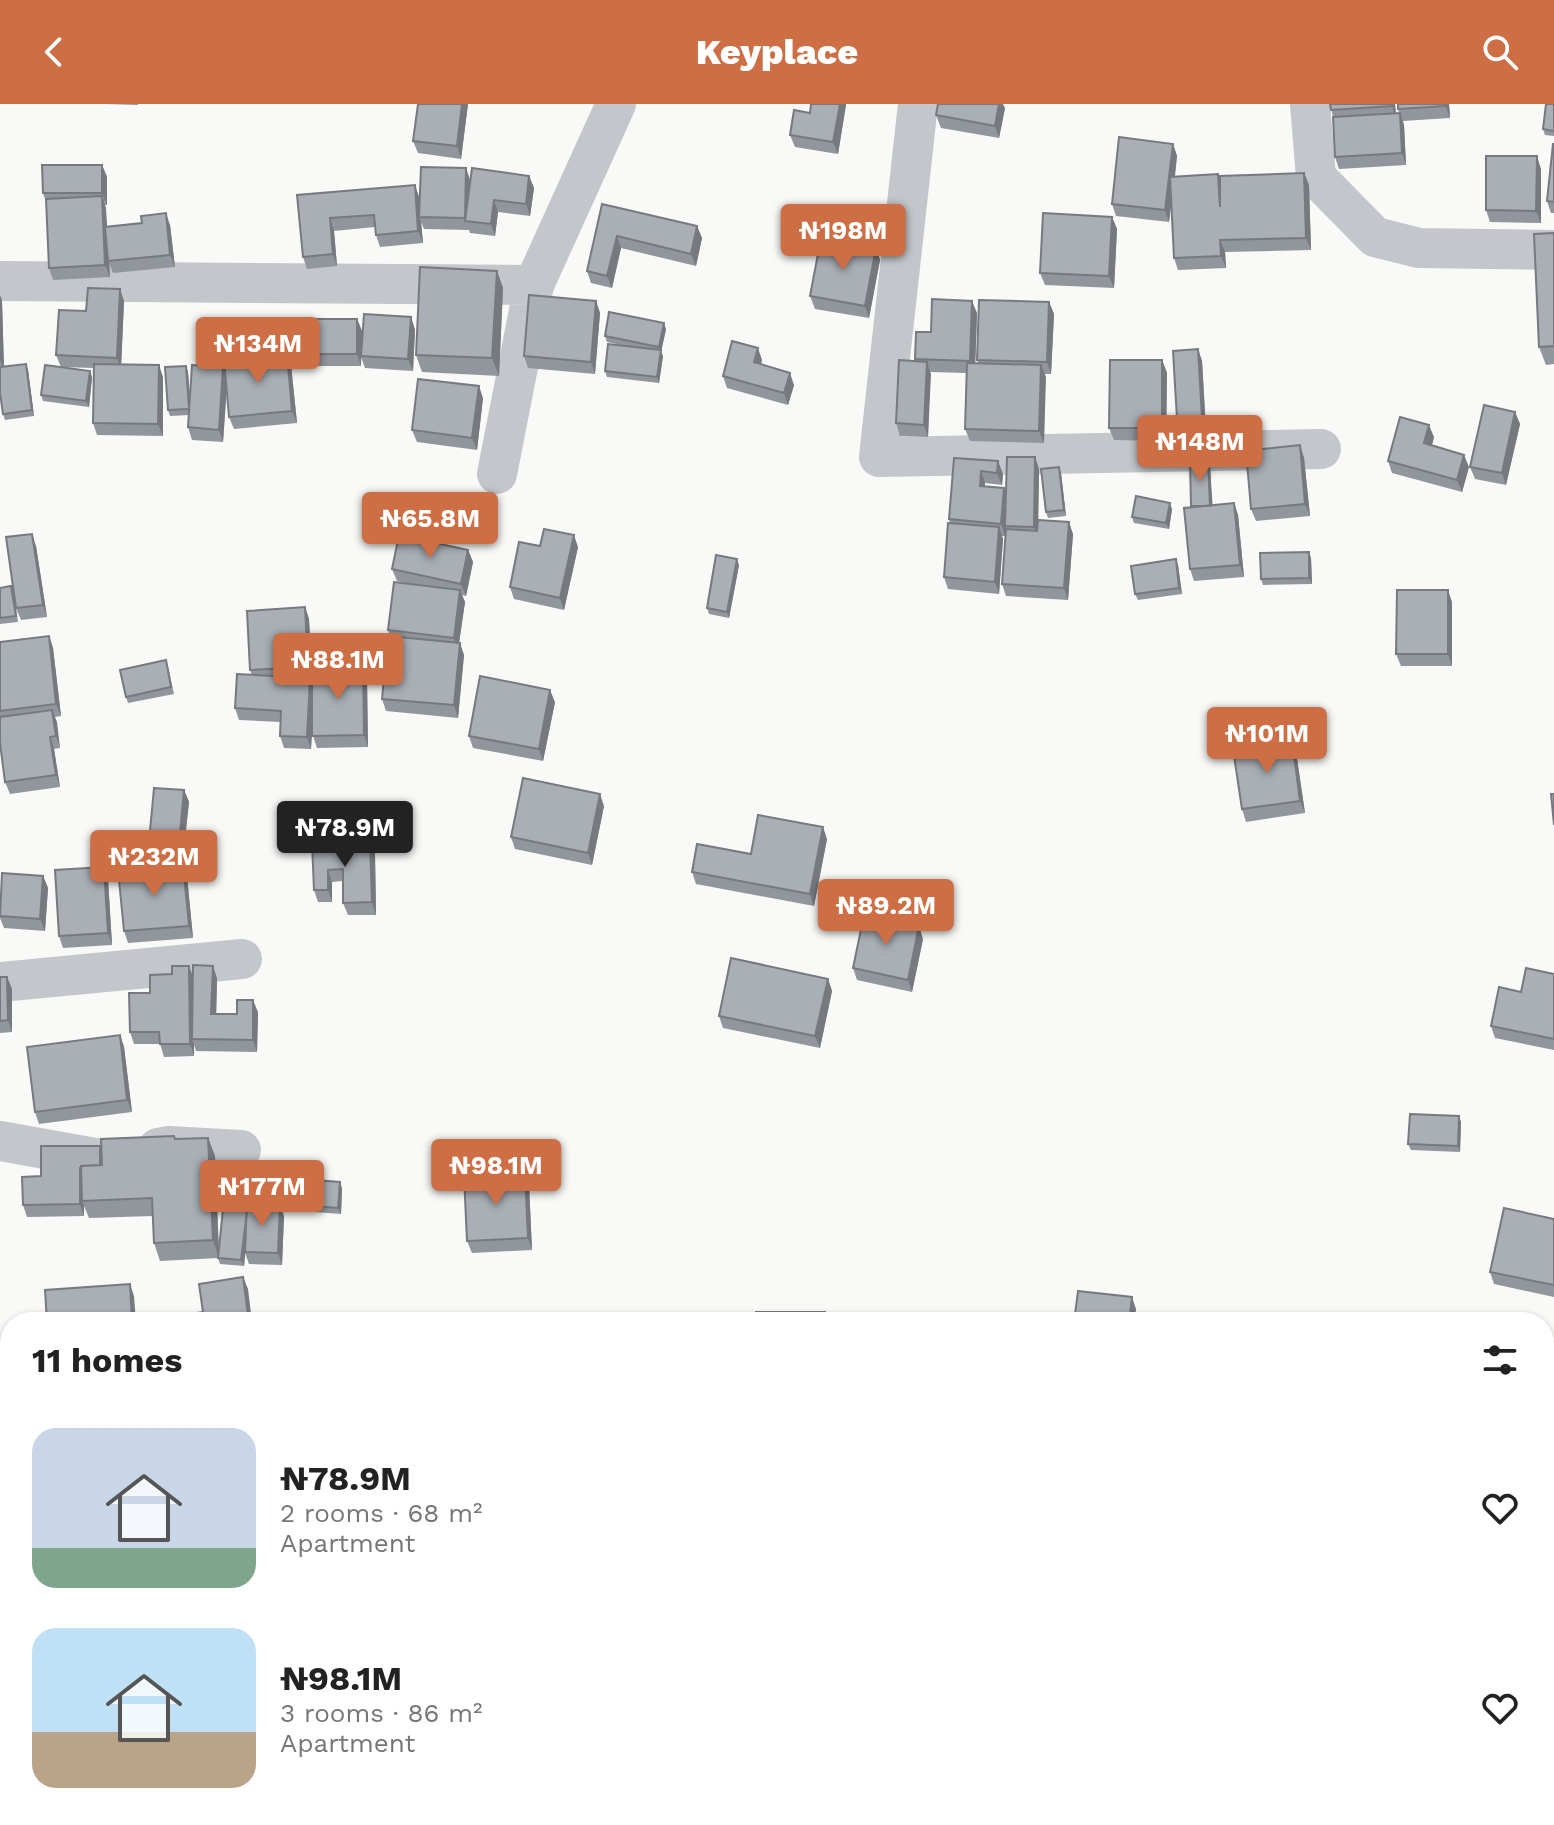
<!DOCTYPE html>
<html lang="en">
<head>
<meta charset="utf-8">
<style>
	:root { --surface:#fff; --page:#f6f6f6; --text:#222; --muted:#767676; --accent:#cd6e44 }
	body { margin:0; font-family:"Work Sans",sans-serif; background:var(--page); color:var(--text); height:100vh; display:flex; flex-direction:column; font-size:30px; white-space:nowrap }
	* { box-sizing:border-box; margin:0 }
	p { font-size:26px; color:var(--muted) }
	.icon { flex:none; width:44px; height:44px; fill:none; stroke:currentColor; stroke-width:2; stroke-linecap:round; stroke-linejoin:round }
	.map { position:relative; flex:1; overflow:hidden }
	.sheet { position:absolute; left:0px; top:1208px; width:1554px; height:514px; display:flex; flex-direction:column; background:var(--surface); border-radius:32px 32px 0 0; box-shadow:0 2px 6px #0004 }
	.sheet>* { flex:none }
	.price { position:absolute; translate:-50% -68px; padding:0 18px; border-radius:8px; background:var(--accent); color:#fff; font-size:26px; line-height:52px; filter:drop-shadow(0 2px 4px #0008) }
	.price::after { content:''; position:absolute; left:50%; top:48px; width:24px; height:18px; margin-left:-12px; background:inherit; clip-path:polygon(0 0,100% 0,50% 100%) }
	.price.selected { background:#222; color:#fff }
	ul { padding:0; list-style:none }
	li { display:flex; align-items:center; gap:24px; height:200px; padding:0 32px }
	li span { display:grid; place-items:center; flex:none; width:224px; height:160px; border-radius:24px; color:#555 }
	li>.icon { margin-inline-start:auto }
	span .icon { width:96px; height:96px; fill:#fffc; stroke-width:1 }
	li b { font-size:34px }
	h2 { display:flex; justify-content:space-between; align-items:center; height:96px; padding:0 32px; font-size:34px }
	header { display:flex; justify-content:space-between; align-items:center; height:104px; padding:0 32px; background:var(--accent); color:#fff; font-size:36px; font-weight:800 }
	.map>svg:first-child { display:block }
	.lines { fill:none; stroke-linecap:round; stroke-linejoin:round }
	.minor { stroke:#c3c6ca; stroke-width:40 }
	.wall { fill:#91969c }
	.shaded-wall { fill:#767a7f }
	.building { fill:#a9afb5; stroke:#767a7f; stroke-width:2 }
</style>
</head>
<body>
<header><svg class="icon" aria-label="back" viewBox="0 0 24 24"><path d="M15 5l-7 7 7 7"/></svg>Keyplace<svg class="icon" aria-label="search" viewBox="0 0 24 24"><circle cx="10" cy="10" r="6"/><path d="M15 15l6 6"/></svg></header>
<div class="map">
<svg width="1554" height="1721" viewBox="0 0 1554 1721">
	<rect width="100%" height="100%" fill="#f9f9f8"/>
	<g class="lines">
		<!-- minor -->
		<path class="minor" d="M918 0 879 353 1321 345
			M1310 0 1316 73 1375 133 1419 144 1554 146
			M0 177 534 181
			M497 370 534 181 616 0
			M0 878 242 855
			M0 1037 95 1054
			M158 1044 169 1042 241 1046
			M0 1403 10 1408
			M845 1712 905 1721"/>
	</g>
	<!-- wall -->
	<path class="wall" d="M105 0H138V1Z
		M418 0H468L461 55 418 49 413 37Z
		M811 0H846L838 50 795 43 790 31 810 9Z
		M1330 0H1395L1396 9H1399L1398 5 1449 0 1450 14 1403 17 1404 21 1406 61 1339 65 1335 53 1333 13Z
		M1554 0V32L1545 31 1543 25Z
		M1005 4 999 34 941 24 936 11Z
		M1173 40 1177 52 1175 73 1220 77 1304 69 1309 81 1311 146 1225 148 1226 164 1178 166 1174 154 1171 101 1169 118 1116 112 1112 100Z
		M1554 40V109H1551L1547 97Z
		M102 61 107 73V101H105L107 123 170 121 175 163 113 169 109 159 110 173 53 176 49 164 46 98 43 89Z
		M466 64 470 76 529 72 534 84 530 112 498 108 495 132 470 129 469 126 424 125 421 118 423 139 380 143 376 131 375 123 334 127 337 162 307 165 303 153 297 91 419 93 420 101Z
		M1541 65V119L1490 118 1486 106Z
		M602 100 697 122 702 134 696 162 621 144 612 184 591 179 587 167Z
		M1112 113 1117 125 1114 184 1045 181 1040 169Z
		M1554 129V260L1546 261 1539 243Z
		M876 144 880 156 869 214 815 205 810 192Z
		M497 167 503 184 499 272 422 268 416 251Z
		M0 191 2 197 4 263 28 266 34 312 5 316 3 310 0 289Z
		M124 197 121 260 163 273V332L97 331 93 319 94 264 61 263 56 251Z
		M596 197 600 209 595 270 528 264 524 252Z
		M1049 198 1054 210 1051 270H1045L1044 339 970 337 965 325 967 269 930 268 928 333 900 332 896 319 916 257 915 255 931 228 977 209 975 259H978L977 256Z
		M411 213 415 226 413 267 365 264 361 253V262H306L302 250 357 215 362 227V241Z
		M666 225 661 248 663 252 659 279 607 273 605 267 626 242 607 238 605 232Z
		M1198 245 1202 257 1206 326 1181 327 1177 315Z
		M287 249 291 261 297 319 234 325 229 313 227 285 223 338 192 336 188 323 189 311 170 312 168 306 186 262 188 268 190 291 225 270Z
		M762 256 761 260 794 281 788 301 727 284 723 272Z
		M1162 256 1167 269 1166 337 1114 336 1109 324Z
		M92 273 89 303 43 297 41 291Z
		M483 294 477 346 417 338 412 326Z
		M1515 308 1520 320 1506 381 1475 375 1470 363Z
		M1434 333 1432 341 1469 363 1462 388 1392 369 1388 357Z
		M1300 341 1304 354 1310 412 1256 417 1251 405Z
		M1035 353 1039 365 1038 416 1073 430 1068 496 1006 492 1002 480 1006 424 1005 432H1002L1003 435 999 490 948 485 944 473 950 419 949 415 954 354 1003 370 1002 381 985 379V382L1006 389Z
		M1210 362 1212 402 1234 399 1238 411 1244 473 1194 477 1190 465 1191 402Z
		M1061 369 1066 412 1048 414 1046 408Z
		M1172 405 1169 425 1134 419 1132 413Z
		M36 442 47 513 21 516 16 504Z
		M540 442 578 443 564 506 514 495 510 483Z
		M468 446 473 458 466 492 462 491 465 498 459 539 464 551 458 614 386 607 382 595 390 532 388 526 410 480 397 477 392 465Z
		M1311 454 1312 480 1263 481 1261 475Z
		M739 461 729 514 709 510 707 504Z
		M1178 461 1182 490 1138 496 1135 490Z
		M11 482 14 488 18 518 0 520V484Z
		M1452 498V562H1401L1396 550Z
		M305 503 309 515 312 569 363 562 367 574 368 643 317 644 312 629 311 645 284 644 280 632 281 618 239 616 235 604 252 571 250 566Z
		M49 532 53 544 61 612 55 613 60 644 54 645 60 683 10 690 5 678 0 639V538Z
		M168 562 174 590 128 599 126 593Z
		M555 598 543 657 473 644 469 632Z
		M1292 636 1296 648 1305 709 1246 718 1242 705Z
		M184 686 189 698 182 760 187 772 193 834 128 839 124 827 169 761 152 760 148 748Z
		M604 702 592 761 515 745 511 733Z
		M827 735 814 802 696 780 692 768 751 750Z
		M370 738 375 750 376 811H348L343 799V777L332 778V798H318L314 786 312 739Z
		M43 772 48 784 45 827 4 824 0 814V800Z
		M108 775 112 841 63 844 59 832Z
		M923 835 912 888 857 876 853 864Z
		M189 862 193 873 217 874 216 910 258 908 257 948 196 947 194 941V952L164 953 160 940H134L130 928 150 889 172 870Z
		M1554 870V946L1495 934 1491 922 1521 888Z
		M0 873H7L12 885V928L0 929Z
		M828 875 832 887 820 944 723 924 719 912Z
		M120 931 124 943 132 1008 39 1020 35 1008Z
		M1461 1018 1460 1048 1411 1046 1408 1040Z
		M208 1034 215 1052 219 1145 284 1112 282 1161 249 1160 245 1149 244 1162 220 1160 218 1154 160 1157 154 1139 153 1112 89 1114 84 1102V1112L27 1113 23 1101 41 1072 100 1042 101 1047 175 1035Z
		M340 1078 342 1085 341 1110 288 1106 286 1100Z
		M529 1081 532 1146 472 1149 467 1137Z
		M1554 1115V1193L1494 1180 1490 1168Z
		M0 1321H10V1378L8 1369H0Z
		M1544 1343 1554 1344V1411L1544 1410Z
		M0 1465 7 1505 10 1506V1548L0 1544Z
		M1544 1489 1554 1490V1601L1544 1600Z
		M205 1712H248L245 1721H230Z"/>
	<!-- shaded-wall -->
	<path class="shaded-wall" d="M462 0H468L461 55 457 42Z
		M840 0H846V1L838 50 833 38Z
		M999 0H1003L1005 4 999 34 995 22Z
		M1392 0H1395L1396 14 1392 2Z
		M1445 0H1449L1450 14Z
		M1400 9 1404 21 1406 61 1402 49Z
		M1173 40 1177 52 1169 118 1165 106Z
		M1537 52 1541 65V119L1536 107Z
		M102 61 107 73V101L102 89Z
		M466 64 470 76 466 117 465 114Z
		M1304 69 1309 81 1311 146 1306 134Z
		M529 72 534 84 530 112 526 100Z
		M415 81 419 93 421 113H419L421 118 423 139 418 127Z
		M102 92 106 104 110 173 105 161Z
		M494 96 498 108 495 132 491 120Z
		M166 109 170 121 175 163 170 151Z
		M1112 113 1117 125 1114 184 1109 172Z
		M330 114 334 127 337 162 333 150Z
		M697 122 702 134 696 162 691 150Z
		M617 132 621 144 612 184 607 172Z
		M1220 136 1225 148 1226 164 1221 152Z
		M876 144 880 156 869 214 865 202Z
		M497 167 503 184 499 272 492 254Z
		M120 185 124 197 121 266 117 254Z
		M0 191 2 197 4 266 0 256Z
		M596 197 600 209 595 270 591 258Z
		M972 197 977 209 975 269 970 257Z
		M1049 198 1054 210 1051 270 1047 258Z
		M411 213 415 226 413 267 408 255Z
		M357 215 362 227 361 262 357 250Z
		M664 219 666 225 661 248 663 252 659 279 657 273 660 247 659 243Z
		M758 244 762 256 758 270 754 258Z
		M1198 245 1202 257 1206 326 1202 314Z
		M287 249 291 261 297 319 292 307Z
		M1162 256 1167 269 1166 337 1162 324Z
		M927 258 931 270 928 333 924 321Z
		M26 260 28 266 34 312 32 306Z
		M159 261 163 273V332L158 320Z
		M1041 261 1046 273 1044 339 1039 327Z
		M186 262 188 268 191 311 189 305Z
		M223 263 227 276 223 338 219 326Z
		M90 267 92 273 89 303 86 297Z
		M790 269 794 281 788 301 784 289Z
		M479 282 483 294 477 346 472 334Z
		M1515 308 1520 320 1506 381 1502 369Z
		M1429 321 1434 333 1429 351 1424 339Z
		M1300 341 1304 354 1310 412 1305 400Z
		M1464 351 1469 363 1462 388 1457 376Z
		M1035 353 1039 365 1038 435 1034 423Z
		M1208 356 1210 362 1213 408 1210 402Z
		M998 357 1003 370 1002 381 997 369Z
		M1059 363 1061 369 1066 412 1064 406Z
		M981 367 985 379 984 394 980 382Z
		M1004 384 1009 396 1005 432 1001 420Z
		M1170 399 1172 405 1169 425 1166 419Z
		M1234 399 1238 411 1244 473 1240 461Z
		M1069 418 1073 430 1068 496 1064 484Z
		M999 423 1003 435 999 490 995 478Z
		M32 430 36 442 47 513 43 501Z
		M574 431 578 443 564 506 560 494Z
		M468 446 473 458 466 492 461 480Z
		M1309 448 1311 454 1312 480 1309 474Z
		M737 455 739 461 729 514 727 508Z
		M1176 455 1178 461 1182 490 1179 484Z
		M460 486 465 498 458 546 454 534Z
		M1448 486 1452 498V562L1448 550Z
		M305 503 309 515 312 575 308 563Z
		M49 532 53 544 61 612 56 600Z
		M460 539 464 551 458 614 454 601Z
		M363 562 367 574 368 643 364 631Z
		M310 574 314 587 311 645 307 633Z
		M550 586 555 598 543 657 539 645Z
		M52 606 57 618 60 644 56 632Z
		M50 633 54 645 60 683 56 671Z
		M1292 636 1296 648 1305 709 1300 697Z
		M184 686 189 698 182 763 178 751Z
		M600 690 604 702 592 761 588 749Z
		M823 723 827 735 814 802 810 790Z
		M370 738 375 750 376 811 372 798Z
		M183 760 187 772 193 834 189 822Z
		M104 763 108 775 112 841 108 829Z
		M328 766 332 778V798L328 786Z
		M43 772 48 784 45 827 40 815Z
		M919 822 923 835 912 888 908 876Z
		M189 862 193 874 192 935 194 941V952L190 940Z
		M213 862 217 874 216 922 211 910Z
		M7 873 12 885V928L8 916Z
		M828 875 832 887 820 944 815 932Z
		M253 896 258 908 257 948 253 936Z
		M120 931 124 943 132 1008 127 996Z
		M1459 1012 1461 1018 1460 1048 1458 1042Z
		M208 1034 215 1052 219 1154 213 1136Z
		M80 1064 84 1076 82 1097 84 1102V1112L80 1100Z
		M525 1069 529 1081 532 1146 528 1134Z
		M340 1078 342 1085 341 1110 338 1104Z
		M280 1100 284 1112 282 1161 278 1149Z
		M247 1107 249 1113 244 1162 241 1156Z
		M243 1173 248 1185 252 1218H249Z
		M130 1180 134 1192 136 1218H132Z
		M1132 1193 1136 1205 1135 1218H1129Z
		M10 1469V1495L4 1515 0 1505V1500Z
		M239 1712H248L245 1721H241Z"/>
	<!-- building -->
	<path class="building" d="M418 0H462L457 42 413 37Z
		M811 0H840L833 38 790 31 794 6 810 9Z
		M938 0H999L995 22 936 11Z
		M1330 0H1392V2L1331 6Z
		M1398 0H1445V2L1398 5Z
		M1546 0H1554V27L1543 25Z
		M1400 9 1402 49 1335 53 1333 13Z
		M1119 33 1173 40 1165 106 1112 100Z
		M1553 40H1554V98L1547 97Z
		M1486 52H1537L1536 107 1486 106Z
		M42 61H102V89H43Z
		M421 63 466 64 465 114 419 113Z
		M472 64 529 72 526 100 494 96 491 120 465 117Z
		M1304 69 1306 134 1220 136 1221 152 1174 154 1170 73 1218 70 1220 103V72Z
		M415 81 418 127 376 131 374 111 330 114 333 150 303 153 297 91Z
		M102 92 105 161 49 164 46 95Z
		M602 100 697 122 691 150 617 132 607 172 587 167Z
		M166 109 170 151 108 157 105 123 142 119 141 112Z
		M1043 109 1112 113 1109 172 1040 169Z
		M1554 129V242L1539 243 1534 130Z
		M821 134 876 144 865 202 810 192Z
		M420 163 497 167 492 254 416 251Z
		M88 184 120 185 117 254 56 251 59 206 86 207Z
		M529 191 596 197 591 258 524 252Z
		M932 195 972 197 970 257 915 255 916 228H931Z
		M979 196 1049 198 1047 258 977 256Z
		M609 208 664 219 659 243 605 232Z
		M364 210 411 213 408 255 361 252Z
		M302 215H357V250H302Z
		M732 237 758 244 754 258 790 269 784 289 723 272Z
		M608 240 661 246 657 273 605 267Z
		M1198 245 1202 314 1177 315 1173 247Z
		M287 249 292 307 229 313 224 255Z
		M899 256 927 258 924 321 896 319Z
		M1110 256H1162V324H1109Z
		M967 259 1041 261 1039 327 965 325Z
		M26 260 32 306 3 310 0 289V263Z
		M94 260 159 261 158 320 93 319Z
		M45 261 90 267 86 297 41 291Z
		M192 261 223 263 219 326 188 323Z
		M186 262 189 305 168 306 165 263Z
		M418 275 479 282 472 334 412 326Z
		M1484 301 1515 308 1502 369 1470 363Z
		M1400 313 1429 321 1424 339 1464 351 1457 376 1388 357Z
		M1300 341 1305 400 1251 405 1246 347Z
		M1007 353H1035L1034 423 1005 422Z
		M954 354 998 357 997 369 981 367 980 382 1004 384 1001 420 949 415Z
		M1208 356 1210 402H1191L1190 357Z
		M1059 363 1064 406 1046 408 1041 365Z
		M1136 392 1170 399 1166 419 1132 413Z
		M1234 399 1240 461 1190 465 1184 404Z
		M1038 416 1069 418 1064 484 1002 480 1006 425 1037 427Z
		M948 419 999 423 995 478 944 473Z
		M544 425 574 431 560 494 510 483 519 438 540 442Z
		M32 430 43 501 16 504 6 433Z
		M399 431 468 446 461 480 392 465Z
		M1309 448V474L1261 475 1260 449Z
		M716 451 737 455 727 508 707 504Z
		M1176 455 1179 484 1135 490 1131 462Z
		M394 478 460 486 454 534 388 526Z
		M11 482 16 512 0 514V484Z
		M1397 486H1448V550H1396Z
		M305 503 308 563 250 566 247 507Z
		M49 532 56 600 0 607V538Z
		M388 532 460 539 454 601 382 595Z
		M166 556 171 583 126 593 120 566Z
		M312 562H363L364 631 312 632Z
		M237 570 310 574 307 633 280 632 281 607 235 604Z
		M480 572 550 586 539 645 469 632Z
		M52 606 56 632 50 633 56 671 5 678 0 639V613Z
		M1292 636 1300 697 1242 705 1233 645Z
		M523 674 600 690 588 749 511 733Z
		M154 684 184 686 178 751 148 748Z
		M1551 690H1554V721Z
		M758 711 823 723 810 790 692 768 697 740 751 750Z
		M370 738 372 798 343 799V765L328 766V786H314L312 739Z
		M183 760 189 822 124 827 118 766Z
		M104 763 108 829 59 832 55 766Z
		M2 769 43 772 40 815 0 812Z
		M864 811 919 822 908 876 853 864Z
		M731 854 828 875 815 932 719 912Z
		M193 861 213 862 211 910H237V896H253V936L192 935Z
		M172 862H189L190 940H160L159 928H130L129 889H150V871L172 870Z
		M1526 864 1554 870V935L1491 922 1499 883 1521 888Z
		M0 873H7L8 916 0 917Z
		M120 931 127 996 35 1008 27 943Z
		M1410 1010 1459 1012 1458 1042 1408 1040Z
		M174 1032 175 1035 208 1034 213 1136 154 1139 152 1094 82 1097 81 1062 102 1061 101 1035Z
		M41 1042H100V1061L81 1062V1064H80V1100L23 1101 22 1073 41 1072Z
		M525 1069 528 1134 467 1137 464 1072Z
		M288 1074 340 1078 338 1104 286 1100Z
		M247 1098 280 1100 278 1149 245 1148Z
		M1504 1104 1554 1115V1181L1490 1168Z
		M223 1105 247 1107 241 1156 218 1154Z
		M243 1173 249 1218H180L179 1212 203 1208 199 1180Z
		M130 1180 132 1218H47L45 1186Z
		M1078 1187 1132 1193 1129 1218H1074Z
		M756 1208H825V1218H756Z
		M0 1321H10V1377L7 1357H0Z
		M1544 1343 1554 1344V1400L1544 1398Z
		M0 1465 10 1469 0 1500Z
		M1544 1489 1554 1490V1584L1544 1583Z
		M0 1503 10 1506V1537L0 1534Z
		M698 1712H715L743 1717 742 1721H696Z"/>
</svg>
<b class="price" style="left:843px;top:168px">₦198M</b>
<b class="price" style="left:258px;top:281px">₦134M</b>
<b class="price" style="left:1200px;top:379px">₦148M</b>
<b class="price" style="left:430px;top:456px">₦65.8M</b>
<b class="price" style="left:338px;top:597px">₦88.1M</b>
<b class="price" style="left:1267px;top:671px">₦101M</b>
<b class="price selected" style="left:345px;top:765px">₦78.9M</b>
<b class="price" style="left:154px;top:794px">₦232M</b>
<b class="price" style="left:886px;top:843px">₦89.2M</b>
<b class="price" style="left:496px;top:1103px">₦98.1M</b>
<b class="price" style="left:262px;top:1124px">₦177M</b>
<section class="sheet">
<h2>11 homes<svg class="icon" aria-label="filters" viewBox="0 0 24 24"><path d="M4 7h16M4 17h16"/><circle cx="9" cy="7" r="2"/><circle cx="15" cy="17" r="2"/></svg></h2>
<ul>
<li><span style="background:linear-gradient(#c9d6e8 75%,#7fa58c 0)"><svg class="icon" aria-label="home" viewBox="0 0 24 24"><path d="M3 11l9-7 9 7M6 9v11h12V9"/></svg></span><div><b>₦78.9M</b><p>2 rooms · 68 m²</p><p>Apartment</p></div><svg class="icon" aria-label="heart" viewBox="0 0 24 24"><path d="M12 20l-8-8c-3-5 5-10 8-4 3-6 11-1 8 4z"/></svg></li>
<li><span style="background:linear-gradient(#bfe0f5 65%,#b9a48a 0)"><svg class="icon" aria-label="home" viewBox="0 0 24 24"><path d="M3 11l9-7 9 7M6 9v11h12V9"/></svg></span><div><b>₦98.1M</b><p>3 rooms · 86 m²</p><p>Apartment</p></div><svg class="icon" aria-label="heart" viewBox="0 0 24 24"><path d="M12 20l-8-8c-3-5 5-10 8-4 3-6 11-1 8 4z"/></svg></li>
</ul>
</section>
</div>
</body>
</html>
